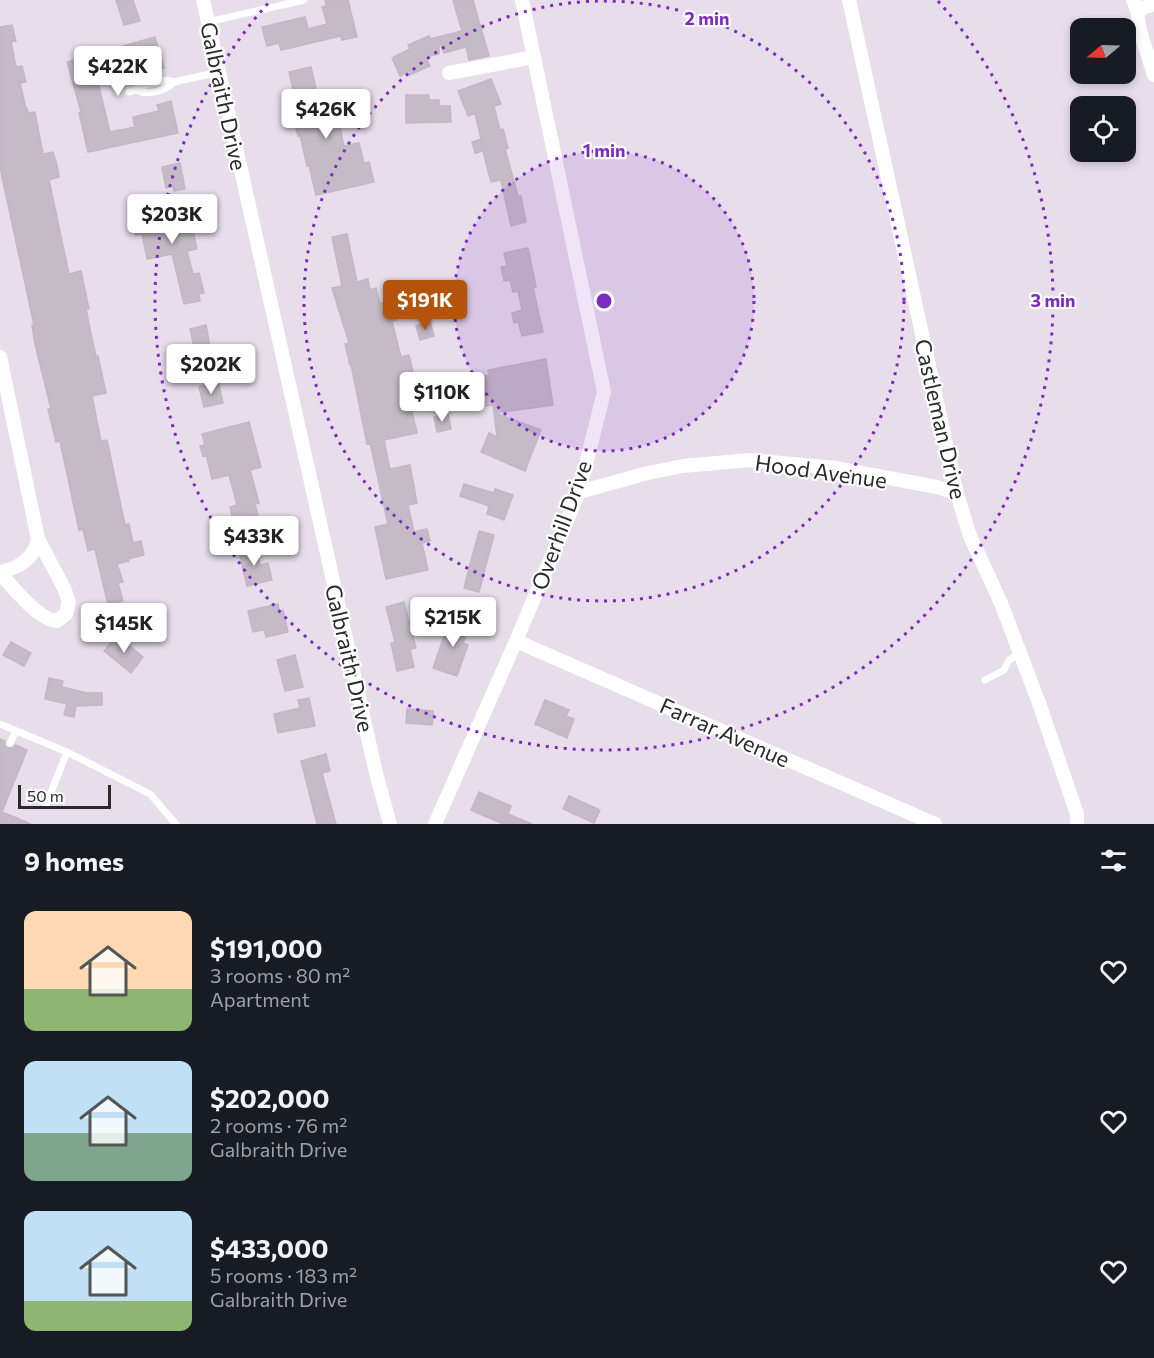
<!DOCTYPE html>
<html lang="en">
<head>
<meta charset="utf-8">
<style>
	:root { --surface:#171b24; --page:#242831; --text:#f1f3f6; --muted:#9ea1a6; --accent:#b45309 }
	body { margin:0; font-family:Commissioner,sans-serif; background:var(--page); color:var(--text); height:100vh; display:flex; flex-direction:column; font-size:22px; white-space:nowrap }
	* { box-sizing:border-box; margin:0 }
	p { font-size:20px; color:var(--muted) }
	.icon { flex:none; width:33px; height:33px; fill:none; stroke:currentColor; stroke-width:2; stroke-linecap:round; stroke-linejoin:round }
	.map { position:relative; height:824px; overflow:hidden }
	.side { display:flex; flex-direction:column; background:var(--surface); flex:1 }
	.side>* { flex:none }
	.needle { width:39px; rotate:251deg }
	.fabs { position:absolute; left:1070px; top:18px; display:grid; gap:12px }
	.fabs a { display:grid; place-items:center; width:66px; height:66px; border-radius:12px; background:var(--surface); box-shadow:0 3px 9px #0003; font-size:30px }
	.scale { position:absolute; left:18px; bottom:15px; width:93px; box-sizing:border-box; padding-left:6px; border:3px solid #2a2a2a; border-top:0; font-size:16px; line-height:21px; white-space:nowrap; color:#2a2a2a; -webkit-text-stroke:4px #fff; paint-order:stroke }
	.price { position:absolute; translate:-50% -51px; padding:0 14px; border-radius:6px; background:#fff; color:#222; font-size:20px; line-height:39px; filter:drop-shadow(0 2px 3px #0008) }
	.price::after { content:''; position:absolute; left:50%; top:36px; width:18px; height:14px; margin-left:-9px; background:inherit; clip-path:polygon(0 0,100% 0,50% 100%) }
	.price.selected { background:var(--accent); color:#fff }
	ul { padding:0; list-style:none }
	li { display:flex; align-items:center; gap:18px; height:150px; padding:0 24px }
	li span { display:grid; place-items:center; flex:none; width:168px; height:120px; border-radius:12px; color:#555 }
	li>.icon { margin-inline-start:auto }
	span .icon { width:72px; height:72px; fill:#fffc; stroke-width:1 }
	li b { font-size:26px }
	h2 { display:flex; justify-content:space-between; align-items:center; height:72px; padding:0 24px; font-size:26px }
	.map>svg:first-child { display:block }
	.building { fill:#c5bbc7; stroke:#c3b7c7; stroke-width:1.5 }
	.lines { fill:none; stroke-linecap:round; stroke-linejoin:round }
	.service { stroke:#fff; stroke-width:7 }
	.minor { stroke:#fff; stroke-width:14 }
	.ring { fill:none; stroke:#7b2cbf; stroke-width:3; stroke-dasharray:3 6 }
	.labels { text-anchor:middle; dominant-baseline:central; stroke-width:4.5; stroke-linejoin:round; paint-order:stroke }
	.street-label { font-size:22px; fill:#2a2a2a; stroke:#fff }
	.centre { fill:#7b2cbf; stroke:#fff; stroke-width:3 }
	.ring-label { font-size:18px; text-anchor:middle; font-weight:bold; fill:#7b2cbf; stroke:#fff; stroke-width:4.5; stroke-linejoin:round; paint-order:stroke }
</style>
</head>
<body>
<div class="map">
<svg width="1154" height="824" viewBox="0 0 1154 824">
	<rect width="100%" height="100%" fill="#e7ddeb"/>
	<!-- building -->
	<path class="building" d="M116 0H133L140 21 124 25Z
		M325 0H348L357 37 342 40 341 36 281 50 279 43 267 46 262 27 305 17 308 29 327 24 322 7 326 6Z
		M453 0H473L489 56 469 60 466 47 444 53 439 39V54L425 57 430 66 410 75 409 71 400 76 392 58 410 49 408 45 429 36 430 39 462 31Z
		M12 25 16 41 11 42 16 67 22 66 26 82 20 83 26 109 27 108 28 113 35 112 43 154 53 152 57 165 59 177 49 180 69 274 81 271 89 309H86L91 334 96 356H98L106 393 92 396 101 441 107 440 125 525 129 524 133 543 141 541 144 555 128 559 129 561 117 564 123 582 118 583 123 601 108 605 95 549 88 551 83 529 79 530 60 441 56 442 48 409H51L35 344 32 325H34L2 177 0 166V27Z
		M155 37 164 68 149 73 147 65 123 72 120 63 95 70 110 132 135 127 133 117 159 111 157 105 171 101 178 133 88 152 79 113 81 112 67 62Z
		M311 67 322 114 351 107 354 119 339 123 344 146 359 143 364 163 369 162 374 182 316 195 309 165 307 166 300 135 298 136 294 121 300 119 289 72Z
		M491 79 501 104 494 106 500 130 503 129 508 148 505 149 518 196H521L526 222 511 226 501 180 491 182 483 151 475 153 472 142 481 139 475 113 468 116 458 91Z
		M406 95H429V100H439V106H450L451 122 406 123Z
		M180 163 185 189 174 191 173 186 166 188 162 167Z
		M175 207 176 213 189 210 197 249 187 251 193 274 199 273 204 293 199 294 200 301 184 304 172 254 147 259 142 234 136 235 132 216Z
		M347 234 357 282 368 279 370 290 376 288 380 304 391 301 396 320 392 321 401 357 409 355 421 406 411 408 417 433 384 440 390 469 410 465 417 503 408 505 414 532 427 529 430 541 422 543 428 570 386 579 375 527 388 524 370 443 367 444 351 364 350 365 345 344 349 343 332 288 342 286 332 237Z
		M528 248 536 287 533 288 543 332 522 336 518 322 514 323 512 313 522 310 518 291 513 292 510 280 504 281 501 267 507 266 504 253Z
		M430 321 434 336 420 340 416 326Z
		M206 325 211 352 196 355 190 329Z
		M546 359 553 405 495 413 541 430 525 471 481 452 489 433 497 437 493 405 480 407 476 378 489 375 488 370Z
		M218 382 223 403 204 407 199 387Z
		M448 414 451 429 437 432 434 417Z
		M249 422 261 467 250 470 259 503 255 504 258 515 250 517 253 528 240 532 237 519 233 520 230 507 237 505 229 475 212 479 206 455 203 456 200 446 205 445 202 434Z
		M464 484 494 493 495 489 513 495 504 520 487 514 489 506 460 496Z
		M479 531 494 535 479 592 464 588Z
		M251 545 252 554 258 553 260 565 268 563 272 580 247 586 238 548Z
		M404 602 416 648 410 649 414 667 397 671 391 643 395 642 386 607Z
		M278 604 279 611 283 610 288 632 266 637 264 630 253 632 248 611Z
		M454 618 471 627 463 643 468 645 457 676 433 668 444 636Z
		M117 635 143 657 131 673 104 651Z
		M11 642 31 653 24 666 3 655Z
		M295 655 303 687 285 691 277 660Z
		M49 678 63 681 62 687 87 693H102V705L76 706 74 717 64 715 67 704 45 699Z
		M309 698 315 726 278 733 274 714 300 708 298 700Z
		M545 700 569 710 566 716 574 719 567 738 535 724Z
		M407 709 433 711 432 725 406 723Z
		M0 739 5 741V746L8 748H13L15 745 27 750 2 812 31 824H0Z
		M326 754 330 771 322 773 336 824H317L301 761Z
		M479 792 511 806 508 814 532 824H503L471 810Z
		M569 796 600 810 594 823 563 809Z"/>
	<g class="lines">
		<!-- service -->
		<path class="service" d="M208 22 304 0
			M136 90C148 96 165 91 174 82
			M129 92 136 90 140 86 166 80 174 82 219 72
			M985 680 1004 670 1009 660 1020 654
			M0 724 67 752 150 794 176 824
			M10 743 16 731
			M46 805 67 752"/>
		<!-- minor -->
		<path class="minor" d="M203 0 376 773 390 824
			M849 0 957 494 970 536 1001 603 1039 703 1077 814V824
			M1133 0 1137 10 1140 31 1154 75
			M1137 10 1154 4
			M449 73 534 57
			M0 357 38 539 64 588 69 602 66 614 57 621C40 621 11 586 0 573
			M579 492 648 473 683 466 751 460 835 468 937 487 957 494
			M0 572C19 568 34 559 38 539
			M516 641 935 824
			M435 824 516 641 579 492 604 392 522 0"/>
	</g>
	<!-- distance rings -->
	<circle cx="604" cy="301" r="150" fill="#7b2cbf" fill-opacity=".12"/>
	<g class="ring">
		<circle cx="604" cy="301" r="150"/>
		<circle cx="604" cy="301" r="300"/>
		<path d="M938 1A449 449 0 1 1 270 1"/>
	</g>
	<g class="labels">
		<!-- street labels -->
		<g class="street-label">
			<text transform="translate(224 96) rotate(78)">Galbraith Drive</text>
			<text transform="translate(941 419) rotate(77)">Castleman Drive</text>
			<text transform="translate(821 471) rotate(8)">Hood Avenue</text>
			<text transform="translate(561 525) rotate(-70)">Overhill Drive</text>
			<text transform="translate(350 658) rotate(77)">Galbraith Drive</text>
			<text transform="translate(725 732) rotate(24)">Farrar Avenue</text>
		</g>
	</g>
	<circle cx="604" cy="301" r="9" class="centre"/>
	<g class="ring-label">
		<text x="707" y="25">2 min</text>
		<text x="604" y="157">1 min</text>
		<text x="1053" y="307">3 min</text>
	</g>
</svg>
<div class="fabs">
<a><svg class="needle" viewBox="-14 -14 28 28"><path d="M0-13l5 13h-10z" fill="#e53935"/><path d="M0 13l5-13h-10z" fill="#9ea1a6"/></svg></a>
<a><svg class="icon" aria-label="locate" viewBox="0 0 24 24"><circle cx="12" cy="12" r="6"/><path d="M12 2v4M12 18v4M2 12h4M18 12h4"/></svg></a>
</div>
<div class="scale">50 m</div>
<b class="price" style="left:118px;top:97px">$422K</b>
<b class="price" style="left:326px;top:140px">$426K</b>
<b class="price" style="left:172px;top:245px">$203K</b>
<b class="price selected" style="left:425px;top:331px">$191K</b>
<b class="price" style="left:211px;top:395px">$202K</b>
<b class="price" style="left:442px;top:423px">$110K</b>
<b class="price" style="left:254px;top:567px">$433K</b>
<b class="price" style="left:453px;top:648px">$215K</b>
<b class="price" style="left:124px;top:654px">$145K</b>
</div>
<section class="side">
<h2>9 homes<svg class="icon" aria-label="filters" viewBox="0 0 24 24"><path d="M4 7h16M4 17h16"/><circle cx="9" cy="7" r="2"/><circle cx="15" cy="17" r="2"/></svg></h2>
<ul>
<li><span style="background:linear-gradient(#ffd9b3 65%,#8fb573 0)"><svg class="icon" aria-label="home" viewBox="0 0 24 24"><path d="M3 11l9-7 9 7M6 9v11h12V9"/></svg></span><div><b>$191,000</b><p>3 rooms · 80 m²</p><p>Apartment</p></div><svg class="icon" aria-label="heart" viewBox="0 0 24 24"><path d="M12 20l-8-8c-3-5 5-10 8-4 3-6 11-1 8 4z"/></svg></li>
<li><span style="background:linear-gradient(#bfe0f5 60%,#7fa58c 0)"><svg class="icon" aria-label="home" viewBox="0 0 24 24"><path d="M3 11l9-7 9 7M6 9v11h12V9"/></svg></span><div><b>$202,000</b><p>2 rooms · 76 m²</p><p>Galbraith Drive</p></div><svg class="icon" aria-label="heart" viewBox="0 0 24 24"><path d="M12 20l-8-8c-3-5 5-10 8-4 3-6 11-1 8 4z"/></svg></li>
<li><span style="background:linear-gradient(#bfe0f5 75%,#8fb573 0)"><svg class="icon" aria-label="home" viewBox="0 0 24 24"><path d="M3 11l9-7 9 7M6 9v11h12V9"/></svg></span><div><b>$433,000</b><p>5 rooms · 183 m²</p><p>Galbraith Drive</p></div><svg class="icon" aria-label="heart" viewBox="0 0 24 24"><path d="M12 20l-8-8c-3-5 5-10 8-4 3-6 11-1 8 4z"/></svg></li>
</ul>
</section>
</body>
</html>
